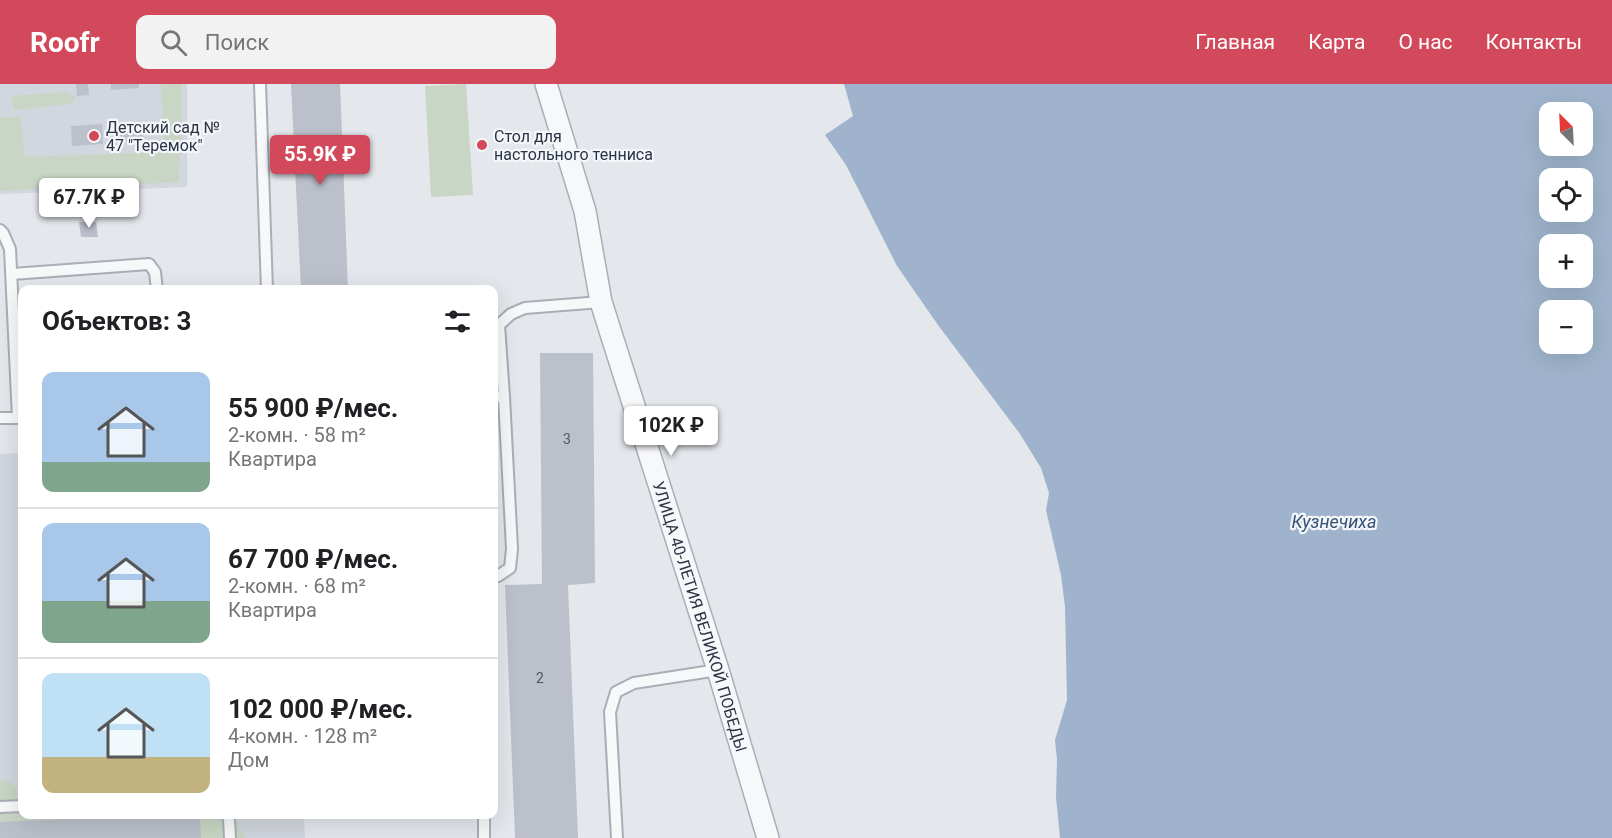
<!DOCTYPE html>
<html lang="ru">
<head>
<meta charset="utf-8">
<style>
	:root { --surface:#fff; --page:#f2f2f2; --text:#202124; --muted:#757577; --line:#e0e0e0; --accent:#d1495b }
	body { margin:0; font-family:Roboto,sans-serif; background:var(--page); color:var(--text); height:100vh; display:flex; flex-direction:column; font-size:22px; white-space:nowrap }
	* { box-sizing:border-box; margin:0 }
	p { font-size:20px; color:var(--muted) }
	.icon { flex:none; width:33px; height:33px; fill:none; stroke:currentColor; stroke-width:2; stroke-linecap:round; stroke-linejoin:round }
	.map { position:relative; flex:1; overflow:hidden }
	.sheet { position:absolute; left:18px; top:201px; width:480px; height:534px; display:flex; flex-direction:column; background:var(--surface); border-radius:12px; box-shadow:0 6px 24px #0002 }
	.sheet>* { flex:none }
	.needle { width:39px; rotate:336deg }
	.buttons { position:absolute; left:1539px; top:18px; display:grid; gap:12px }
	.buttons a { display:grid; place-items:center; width:54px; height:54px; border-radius:12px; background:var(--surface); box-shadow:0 6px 24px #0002; font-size:30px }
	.price { position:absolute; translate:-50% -51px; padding:0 14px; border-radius:6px; background:#fff; color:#222; font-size:20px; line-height:39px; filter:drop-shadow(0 2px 3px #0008) }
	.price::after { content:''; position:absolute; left:50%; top:36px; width:18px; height:14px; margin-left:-9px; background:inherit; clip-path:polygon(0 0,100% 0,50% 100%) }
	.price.on { background:var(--accent); color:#fff }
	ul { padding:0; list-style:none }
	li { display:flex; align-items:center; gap:18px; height:150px; padding:0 24px }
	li+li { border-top:2px solid var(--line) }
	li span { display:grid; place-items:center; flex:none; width:168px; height:120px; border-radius:12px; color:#555 }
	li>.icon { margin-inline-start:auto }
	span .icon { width:72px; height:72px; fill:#fffc; stroke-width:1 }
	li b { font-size:26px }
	h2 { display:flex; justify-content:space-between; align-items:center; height:72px; padding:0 24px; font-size:26px }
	header { display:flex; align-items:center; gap:36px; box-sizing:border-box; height:84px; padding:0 30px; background:var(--accent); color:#fff }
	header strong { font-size:28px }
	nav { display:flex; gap:33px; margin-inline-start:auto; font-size:21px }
	.search { width:420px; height:54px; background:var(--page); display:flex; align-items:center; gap:15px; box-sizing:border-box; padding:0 21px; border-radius:12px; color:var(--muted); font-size:22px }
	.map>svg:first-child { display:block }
	.built { fill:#d2d6de }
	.green { fill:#c9d6c5 }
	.water { fill:#9fb4cc; fill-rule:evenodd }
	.building { fill:#bbc0ca }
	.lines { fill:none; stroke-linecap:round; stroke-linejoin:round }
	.lane-casing { stroke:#a9aeb7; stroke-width:14 }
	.street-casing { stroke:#a9aeb7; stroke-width:24 }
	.lane { stroke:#f7f8fa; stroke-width:10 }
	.street { stroke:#f7f8fa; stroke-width:21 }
	.poi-dot { fill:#d1495b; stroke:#f4f6f9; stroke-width:2 }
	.labels { text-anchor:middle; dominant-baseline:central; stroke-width:4.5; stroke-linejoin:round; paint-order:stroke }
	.number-label { font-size:14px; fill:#4f5766 }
	.poi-label { font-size:16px; fill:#2b3445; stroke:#f4f6f9; text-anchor:start }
	.street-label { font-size:16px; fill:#2b3445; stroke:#f4f6f9 }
	.water-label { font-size:18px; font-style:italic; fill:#34527a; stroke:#f4f6f9 }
</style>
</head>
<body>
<header>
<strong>Roofr</strong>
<div class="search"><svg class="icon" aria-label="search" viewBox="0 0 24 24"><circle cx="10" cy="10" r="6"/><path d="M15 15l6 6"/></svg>Поиск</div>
<nav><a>Главная</a><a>Карта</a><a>О нас</a><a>Контакты</a></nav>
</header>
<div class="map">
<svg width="1612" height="754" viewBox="0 0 1612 754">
	<rect width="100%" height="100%" fill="#e4e7ec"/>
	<!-- built -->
	<path class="built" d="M0 0H187V103L0 110Z
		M22 369V730L304 731 305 754H0V370Z"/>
	<!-- green -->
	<path class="green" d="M161 0H182L179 98 0 107V33H21L25 73 164 68Z
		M466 0 473 111 431 113 425 2Z
		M67 8 76 14 70 20 14 26 12 12Z
		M0 696 10 698 22 710V730L176 731 0 738Z
		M200 731H232L245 754H201Z"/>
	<!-- water -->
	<path class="water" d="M844 0H1612V754H1060L1056 713 1057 675 1055 656 1067 616 1065 523 1061 491 1046 426 1049 409 1041 384 1020 350 938 241 897 182 846 81 825 51 853 32ZM1550 28H1582V62H1550ZM1550 94H1582V128H1550ZM1550 160H1582V194H1550ZM1550 226H1582V260H1550Z"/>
	<!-- building -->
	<path class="building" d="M76 0H88L89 11 77 12Z
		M111 0H139V4L111 6Z
		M291 0H340L348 206H301Z
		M102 40 103 60 72 62 71 42Z
		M143 40 144 57 114 58 113 41Z
		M79 138H96L98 153H81Z
		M540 269H593L595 499 568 501 578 754H515L505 501 542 500Z
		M176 730H200L201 754H0V738Z"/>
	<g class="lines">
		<!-- lane casing -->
		<g class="lane-casing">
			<path id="lane" d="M260 0 267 206
				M0 146 3 149 10 165 18 334H0
				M12 190 149 180 155 188 157 206
				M494 313H504L499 241 511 230 525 224 601 218
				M494 492H498L510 484 512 465 504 313
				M0 723 22 722
				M226 730 229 735 230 754
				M484 730V754
				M617 754 610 628 616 608 634 599 718 586"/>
		</g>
		<!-- street casing -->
		<g class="street-casing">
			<g id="street">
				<path id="s1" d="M546 0 585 127 601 218 718 586 768 754"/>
			</g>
		</g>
		<!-- lane -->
		<use href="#lane" class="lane"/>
		<!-- street -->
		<use href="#street" class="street"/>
	</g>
	<!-- markers -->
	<g class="poi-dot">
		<circle cx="94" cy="52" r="6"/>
		<circle cx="482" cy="61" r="6"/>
	</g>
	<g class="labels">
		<!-- number labels -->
		<g class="number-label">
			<text x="567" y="355">3</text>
			<text x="540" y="594">2</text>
		</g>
		<!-- poi labels -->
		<g class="poi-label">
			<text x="106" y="43">Детский сад №<tspan x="106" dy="18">47 "Теремок"</tspan></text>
			<text x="494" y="52">Стол для<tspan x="494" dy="18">настольного тенниса</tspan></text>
		</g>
		<!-- street labels -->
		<g class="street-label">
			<text stroke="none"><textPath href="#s1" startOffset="555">УЛИЦА 40-ЛЕТИЯ ВЕЛИКОЙ ПОБЕДЫ</textPath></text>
		</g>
		<!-- water labels -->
		<g class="water-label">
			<text x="1334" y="437">Кузнечиха</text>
		</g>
	</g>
</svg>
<div class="buttons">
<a><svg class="needle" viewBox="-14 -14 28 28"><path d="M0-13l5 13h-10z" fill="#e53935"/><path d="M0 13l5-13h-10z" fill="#757577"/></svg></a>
<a><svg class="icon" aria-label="locate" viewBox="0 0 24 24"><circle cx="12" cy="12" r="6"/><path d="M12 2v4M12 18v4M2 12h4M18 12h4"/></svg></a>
<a>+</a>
<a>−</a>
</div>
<b class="price on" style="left:320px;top:102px">55.9K ₽</b>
<b class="price" style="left:89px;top:145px">67.7K ₽</b>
<b class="price" style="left:671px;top:373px">102K ₽</b>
<section class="sheet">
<h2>Объектов: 3<svg class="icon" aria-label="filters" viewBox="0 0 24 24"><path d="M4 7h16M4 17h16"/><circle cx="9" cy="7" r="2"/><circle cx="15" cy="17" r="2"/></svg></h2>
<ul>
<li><span style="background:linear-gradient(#a9c7e8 75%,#7fa58c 0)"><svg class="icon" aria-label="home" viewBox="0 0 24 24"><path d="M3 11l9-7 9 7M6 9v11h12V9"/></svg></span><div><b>55 900 ₽/мес.</b><p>2-комн. · 58 m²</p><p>Квартира</p></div></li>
<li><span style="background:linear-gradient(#a9c7e8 65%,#7fa58c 0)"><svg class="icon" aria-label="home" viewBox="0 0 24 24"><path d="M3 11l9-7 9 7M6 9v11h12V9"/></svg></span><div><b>67 700 ₽/мес.</b><p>2-комн. · 68 m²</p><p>Квартира</p></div></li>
<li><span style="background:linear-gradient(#bfe0f5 70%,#c2b280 0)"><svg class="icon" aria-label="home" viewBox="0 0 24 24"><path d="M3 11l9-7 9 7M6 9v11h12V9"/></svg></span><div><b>102 000 ₽/мес.</b><p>4-комн. · 128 m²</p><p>Дом</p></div></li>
</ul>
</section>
</div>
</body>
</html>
